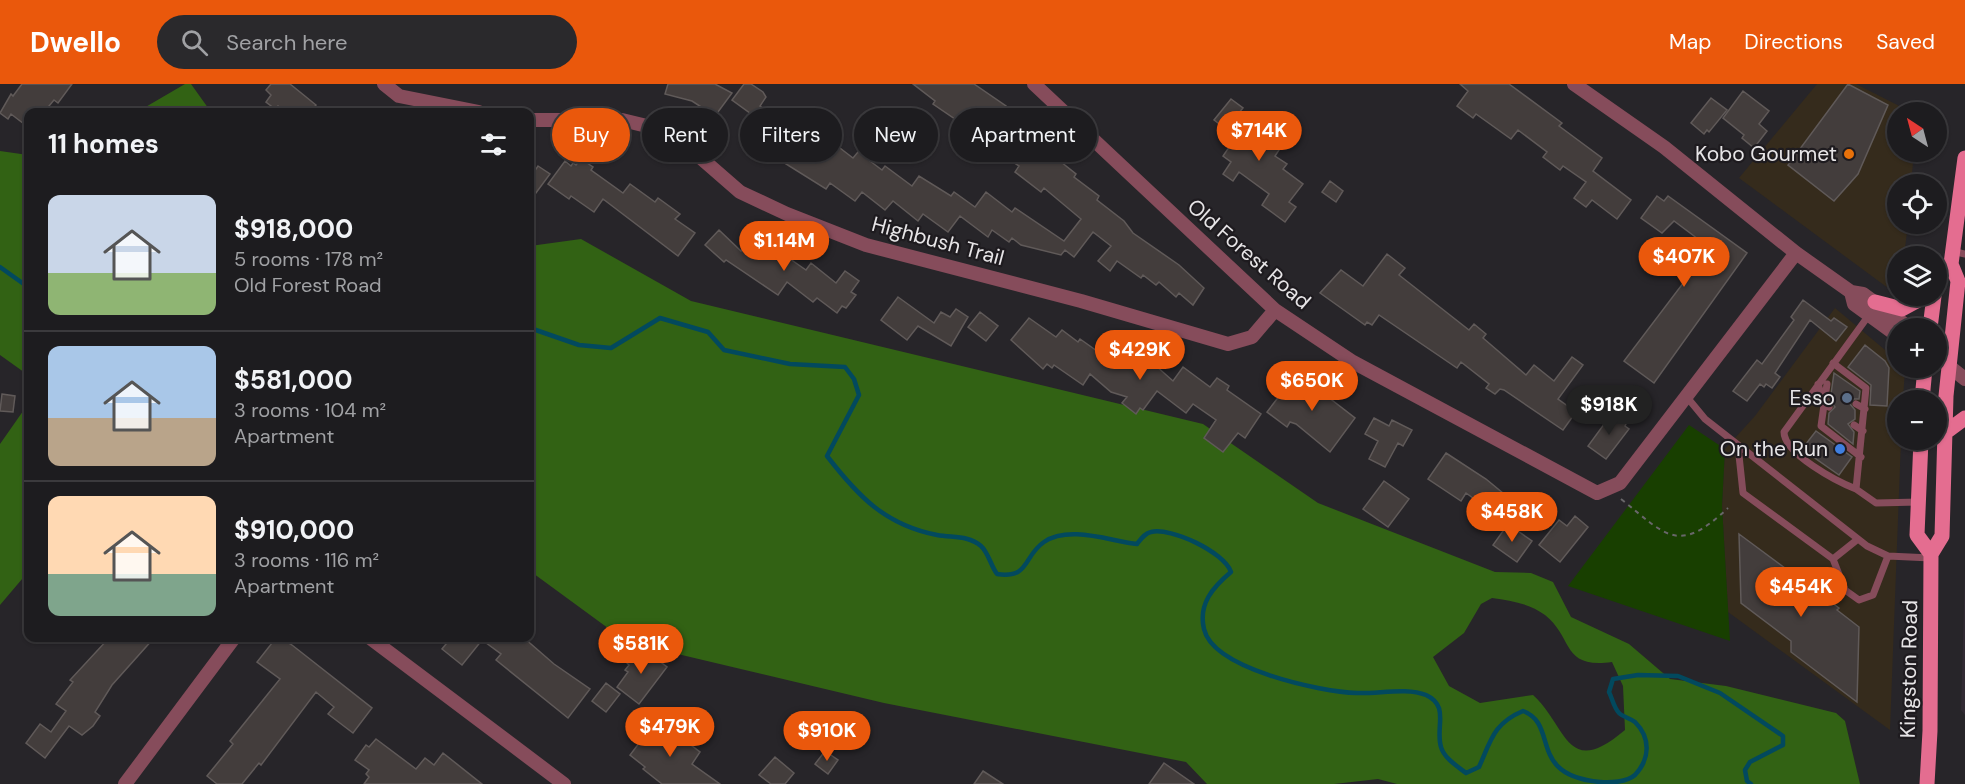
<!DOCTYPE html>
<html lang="en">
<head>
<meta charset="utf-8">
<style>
	:root { --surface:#1d1c1f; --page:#2a292c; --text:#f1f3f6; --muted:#a0a1a4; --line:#3b3a3d; --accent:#ea580c }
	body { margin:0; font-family:"DM Sans",sans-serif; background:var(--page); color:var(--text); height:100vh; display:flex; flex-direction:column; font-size:22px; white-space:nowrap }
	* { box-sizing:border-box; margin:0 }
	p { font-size:20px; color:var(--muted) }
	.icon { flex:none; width:33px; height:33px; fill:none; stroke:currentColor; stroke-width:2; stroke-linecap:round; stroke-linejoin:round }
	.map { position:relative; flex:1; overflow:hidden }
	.panel { position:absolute; left:24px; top:24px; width:510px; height:534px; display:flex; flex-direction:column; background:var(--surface); border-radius:12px; box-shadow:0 2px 4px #0004,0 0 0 2px var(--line) }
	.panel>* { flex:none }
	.top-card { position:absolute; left:552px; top:24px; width:570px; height:54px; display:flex; gap:12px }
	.needle { width:39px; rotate:324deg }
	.tools { position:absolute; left:1887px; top:18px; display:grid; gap:12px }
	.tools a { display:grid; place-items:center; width:60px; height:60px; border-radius:50%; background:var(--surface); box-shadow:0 2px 4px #0004,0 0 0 2px var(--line); font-size:30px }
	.price { position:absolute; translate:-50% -51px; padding:0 14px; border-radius:21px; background:var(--accent); color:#fff; font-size:20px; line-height:39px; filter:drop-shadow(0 2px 3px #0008) }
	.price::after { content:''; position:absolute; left:50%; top:36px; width:18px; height:14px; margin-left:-9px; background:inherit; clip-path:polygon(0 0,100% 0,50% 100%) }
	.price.active { background:#222; color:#fff }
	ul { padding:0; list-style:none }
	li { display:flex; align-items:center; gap:18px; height:150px; padding:0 24px }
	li+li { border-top:2px solid var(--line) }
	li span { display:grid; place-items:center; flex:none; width:168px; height:120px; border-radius:12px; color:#555 }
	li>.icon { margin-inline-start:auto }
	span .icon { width:72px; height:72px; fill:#fffc; stroke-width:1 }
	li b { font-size:26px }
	h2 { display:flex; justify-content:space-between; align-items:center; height:72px; padding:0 24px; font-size:26px }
	.chip { padding:0 21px; border-radius:27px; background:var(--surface); box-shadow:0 2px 4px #0004,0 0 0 2px var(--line); font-size:21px; line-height:54px }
	.chip.active { background:var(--accent); color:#fff }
	header { display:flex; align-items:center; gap:36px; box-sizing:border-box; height:84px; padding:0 30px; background:var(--accent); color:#fff }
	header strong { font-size:28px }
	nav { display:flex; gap:33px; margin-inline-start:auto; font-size:21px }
	.search { width:420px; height:54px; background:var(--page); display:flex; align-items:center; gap:15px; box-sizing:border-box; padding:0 21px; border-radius:33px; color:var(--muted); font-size:22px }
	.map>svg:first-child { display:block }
	.commercial { fill:#352b1c }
	.built { fill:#312a33 }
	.green { fill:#183f00 }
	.forest { fill:#326214; fill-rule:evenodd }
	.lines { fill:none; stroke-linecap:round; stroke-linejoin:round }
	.stream { stroke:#02495e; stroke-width:4.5 }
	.building { fill:#433d3c; stroke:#605a59; stroke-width:1.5 }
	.path { stroke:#686669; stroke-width:2; stroke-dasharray:4.5 4.5; stroke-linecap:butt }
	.service { stroke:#864c5b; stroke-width:7 }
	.minor { stroke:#864c5b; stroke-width:14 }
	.primary { stroke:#e46d90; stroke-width:15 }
	.food-dot { fill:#e8710a; stroke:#1e1b1f; stroke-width:2 }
	.service-dot { fill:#5c6f8a; stroke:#1e1b1f; stroke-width:2 }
	.shop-dot { fill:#3f7fe0; stroke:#1e1b1f; stroke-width:2 }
	.labels { text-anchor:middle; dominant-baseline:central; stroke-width:4.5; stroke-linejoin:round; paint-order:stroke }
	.poi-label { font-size:21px; fill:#e7e5e7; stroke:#1e1b1f; text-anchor:end }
	.street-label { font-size:21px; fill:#e7e5e7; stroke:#1e1b1f }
</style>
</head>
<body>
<header>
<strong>Dwello</strong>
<div class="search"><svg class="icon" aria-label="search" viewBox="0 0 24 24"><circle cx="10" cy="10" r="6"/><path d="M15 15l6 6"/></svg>Search here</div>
<nav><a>Map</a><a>Directions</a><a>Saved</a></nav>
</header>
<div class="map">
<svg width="1965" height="700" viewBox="0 0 1965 700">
	<rect width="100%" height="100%" fill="#272529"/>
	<!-- commercial -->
	<path class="commercial" d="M1817 0H1856L1911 28H1898V68H1914L1911 100H1898V140H1908L1904 172H1898L1897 190 1888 204 1739 94Z
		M1835 224 1897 276 1898 284H1905L1903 316H1898V356H1901L1890 646 1728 528 1722 422 1725 365 1755 332Z"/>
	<!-- built -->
	<path class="built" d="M1965 485V631L1961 626Z"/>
	<!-- green -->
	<path class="green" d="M1689 341 1725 365 1722 422 1730 557 1568 502Z"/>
	<!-- forest -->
	<path class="forest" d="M185 0H191L211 28H137Z
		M0 67 28 71V291L0 271Z
		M581 155 691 217 1203 340 1318 419 1495 488 1531 489 1553 498 1571 533 1629 560 1670 595 1726 602 1836 629 1845 637 1860 700H1397L1378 695 1334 700H1207L1186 678 884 619 627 558 530 487V162ZM1492 514C1511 517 1529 519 1545 531 1574 554 1561 585 1612 578L1623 602 1625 646C1566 696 1568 643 1533 611L1480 619 1449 602 1433 573 1464 549 1481 520Z
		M28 320V488L0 521V360Z"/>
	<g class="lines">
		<!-- stream -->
		<path class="stream" d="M0 183 28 203
			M530 244 579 261 611 264 660 234 708 248 724 266 790 280 845 283 854 295 859 311 827 372C858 412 885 441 937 451 953 454 968 451 981 462 988 468 991 482 997 490 1030 495 1023 472 1044 458 1069 441 1110 457 1137 460 1141 455 1145 449 1151 448 1171 443 1224 468 1231 488 1213 503 1198 520 1204 545 1213 585 1321 608 1357 609 1378 610 1407 603 1426 611 1450 622 1435 643 1441 663 1444 674 1457 682 1466 689L1479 683C1491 656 1494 639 1523 627 1560 641 1526 691 1600 698 1610 699 1627 698 1635 691 1650 675 1651 654 1635 638 1630 634 1623 633 1619 629 1614 624 1612 614 1609 608L1613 595 1638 591 1678 592 1720 609 1783 652V661L1750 678 1745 686 1747 697 1751 700"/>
	</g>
	<!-- building -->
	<path class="building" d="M22 0H72L58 19 54 16 44 28H28V43L11 30 8 35 0 29 11 10 13 12Z
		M271 0H290L316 21 310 28H287L278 22 275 25 266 18 271 11 266 6Z
		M668 0H715L732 9 715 32 692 17 665 10Z
		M744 0H751L763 8 766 13 760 22 793 47 796 42 823 61 827 54 853 74 858 68 882 86 885 82 912 102 919 92 951 112 954 108 975 123 986 108 1012 128 1015 124 1064 157 1081 135 1044 104 1041 108 1015 88 1019 82 966 47 968 44 933 20 935 17 913 0H974L1006 22 1001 29 1044 59 1041 62 1076 90 1074 93 1099 112 1097 116 1124 137 1133 149 1179 181 1204 204 1193 221 1179 209 1176 213 1159 198 1156 201 1143 191 1141 194 1117 177 1110 187 1098 177 1111 162 1093 148 1074 173 1065 166 1061 171 1021 161 1012 154 1009 158 992 146 988 153 960 132 948 148 923 130 918 137 893 117 885 126 862 108 855 117 830 99 826 105 767 68 763 72 744 58 758 35 732 16Z
		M1460 0H1509L1562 39 1559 42 1602 74 1593 87 1631 116 1617 135 1592 116 1586 123 1574 114 1586 98 1563 82 1560 86 1543 73 1547 68 1518 46 1511 55 1476 30 1473 34 1457 22 1468 7Z
		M1848 0 1888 21 1858 90 1834 117 1788 81Z
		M1743 7 1769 27 1759 40 1767 47 1754 64 1742 54 1744 51 1723 34Z
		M1711 14 1727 26 1709 48 1707 46 1704 50 1691 39Z
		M1231 15 1243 24 1234 35 1254 49 1258 43 1283 60 1275 72 1287 80 1283 85 1303 100 1289 118 1296 123 1285 138 1262 121 1269 110 1239 88 1233 97 1223 90 1231 78 1223 72 1236 53 1214 36Z
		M581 75 593 83 591 86 623 109 630 100 655 118 658 114 680 130 675 135 695 149 678 172 603 115 594 128 571 112 569 115 548 100 565 77 571 82 573 79 576 81Z
		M538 82 550 90 530 117V94Z
		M1330 97 1343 107 1336 118 1322 108Z
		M1657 112 1664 117 1668 112 1747 169 1654 299 1624 277 1706 169 1703 167 1705 164 1696 157 1698 155 1674 137 1662 149 1641 134Z
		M719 146 741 167 752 152 778 171 780 168 806 186 811 179 836 199 845 187 859 197 851 208 856 211 846 224 842 222 837 229 817 214 813 218 787 198 778 211 726 176 724 178 705 161Z
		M1387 170 1405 184 1399 191 1469 246 1474 240 1486 250 1483 254 1526 291 1534 281 1554 297 1572 273 1583 281 1558 315 1576 328 1563 346 1504 306 1500 305 1495 310 1486 304 1489 300 1461 278 1457 284 1379 231 1372 241 1367 238 1365 241 1320 209 1341 186 1363 202Z
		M898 213 934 239 941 228 950 233 956 225 968 233 951 262 918 242 907 256 881 236Z
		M1803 216 1831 237 1834 234 1847 243 1836 257 1810 236 1775 289 1780 293 1772 304 1766 300 1764 303 1760 300 1747 317 1733 307 1757 276 1762 280 1794 236 1791 233Z
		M980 228 998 242 986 257 968 243Z
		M1029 234 1056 253 1062 246 1078 258 1080 255 1107 274 1113 267 1126 269 1138 284 1146 273 1173 297 1183 283 1210 303 1217 294 1229 302 1227 306 1261 330 1245 354 1238 349 1223 368 1204 354 1216 336 1193 320 1186 329 1157 307 1143 326 1140 324 1136 330 1122 319 1127 313 1111 308 1090 290 1083 301 1054 281 1052 284 1047 280 1043 285 1011 256Z
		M1865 261 1885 277 1889 284 1887 322 1870 321 1871 301 1848 283Z
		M1297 289 1355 334 1330 368 1296 340 1290 338 1287 343 1267 328Z
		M1834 289 1860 307 1859 315H1854L1850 320 1855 326V335L1848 340 1854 348 1853 360 1828 340 1829 329 1835 323 1830 317Z
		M2 310 15 312 13 328 0 327Z
		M1613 328 1627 338 1625 342 1629 345 1606 375 1588 362Z
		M1374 334 1389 342 1392 336 1412 346 1403 362 1398 359 1385 383 1369 375 1378 357 1365 350Z
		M1816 347 1852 373 1839 391 1802 365Z
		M1446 369 1486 395 1510 415 1498 432 1466 409 1461 417 1428 395Z
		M1384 397 1409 415 1388 443 1363 425Z
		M1575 432 1588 443 1560 478 1539 461 1559 436 1567 442Z
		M1508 440 1532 457 1517 478 1493 461Z
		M1739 450 1839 524 1837 526 1859 543 1857 618 1791 568V557L1741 519Z
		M109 554H154L112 601 95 628 100 632 93 642 82 651 69 642 45 674 26 659 40 640 51 648 66 627 56 620 73 598 70 596Z
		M276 554H281L292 561 372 624 353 649 328 630 334 623 316 608 261 681 259 679 242 700H217L207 692 233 660 230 657 280 595 257 578Z
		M451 554H524L554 580 590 605 568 634 496 576 501 570 482 556 462 581 442 565Z
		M642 564 667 583 639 620 617 603 628 588 625 586 629 581 625 577 631 569 636 572Z
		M606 599 620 610 606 628 592 617Z
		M655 638 679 657 685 649 694 656 691 661 700 668 692 680 720 700H662L643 685 645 683 630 671Z
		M376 655 416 685 425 674 434 681 443 669 482 700H364L369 693 366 690 369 686 355 676 366 661 369 663Z
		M825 667 838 676 828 690 815 680Z
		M775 673 794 689 785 700H771L759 691Z
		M1164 679 1194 700H1149Z
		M983 687 1003 700H974Z"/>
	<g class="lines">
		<!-- path -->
		<path class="path" d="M1621 415C1667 452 1678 471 1728 424"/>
		<!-- service -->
		<path class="service" d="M1952 167 1965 170
			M1833 279 1866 304 1856 405 1876 419 1919 418
			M1818 300 1824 319 1829 323
			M1827 300 1821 342 1861 373
			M1686 312 1705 335 1867 462 1888 472 1931 474
			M1856 320 1865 325
			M1854 341 1863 347
			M1738 362 1743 409 1833 475
			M1856 405C1838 398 1784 370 1784 348L1869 231
			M1858 455 1833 475 1845 506 1859 516 1873 511 1888 472"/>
		<!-- minor -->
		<path class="minor" d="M384 0 399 12 479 28
			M1034 0 1275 226 1353 278 1597 409 1620 399 1796 169
			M1574 0 1664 63 1796 169 1851 208 1863 210 1904 240 1906 244
			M530 36H622L651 43 686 61 740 108 787 130 866 161 1081 217 1228 260 1252 253 1275 226
			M1851 208 1854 220 1898 252
			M1936 272 1965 295
			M370 554 564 700
			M125 700 234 554"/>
		<!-- primary -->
		<path class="primary" d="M1936 197 1951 180
			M1875 218 1902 225 1926 212
			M1930 244 1934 212
			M1922 316 1925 284
			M1946 348 1965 334
			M1921 356 1917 451 1931 470
			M1927 700 1930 647 1931 470 1942 452 1946 312 1958 197 1951 180 1965 74"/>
	</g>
	<!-- markers -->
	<circle class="food-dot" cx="1849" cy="70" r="6"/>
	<circle class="service-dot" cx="1847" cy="314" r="6"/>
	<circle class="shop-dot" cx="1840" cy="365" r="6"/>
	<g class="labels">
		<!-- poi labels -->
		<g class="poi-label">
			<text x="1837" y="70">Kobo Gourmet</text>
			<text x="1835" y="314">Esso</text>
			<text x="1828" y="365">On the Run</text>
		</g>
		<!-- street labels -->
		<g class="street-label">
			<text transform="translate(938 157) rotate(15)">Highbush Trail</text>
			<text transform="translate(1249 170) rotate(41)">Old Forest Road</text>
			<text transform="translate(1909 585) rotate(-89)">Kingston Road</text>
		</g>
	</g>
</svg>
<div class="tools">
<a><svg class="needle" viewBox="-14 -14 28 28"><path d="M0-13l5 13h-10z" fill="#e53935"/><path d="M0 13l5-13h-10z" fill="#a0a1a4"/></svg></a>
<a><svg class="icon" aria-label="locate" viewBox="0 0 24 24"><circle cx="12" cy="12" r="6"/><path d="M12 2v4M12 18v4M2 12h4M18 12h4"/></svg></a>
<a><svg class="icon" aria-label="layers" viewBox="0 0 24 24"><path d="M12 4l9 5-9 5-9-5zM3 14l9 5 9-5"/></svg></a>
<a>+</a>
<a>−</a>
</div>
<b class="price" style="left:1259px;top:78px">$714K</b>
<b class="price" style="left:784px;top:188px">$1.14M</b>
<b class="price" style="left:1684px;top:204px">$407K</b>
<b class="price" style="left:1140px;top:297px">$429K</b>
<b class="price" style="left:1312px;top:328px">$650K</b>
<b class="price active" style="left:1609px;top:352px">$918K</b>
<b class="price" style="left:1512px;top:459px">$458K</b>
<b class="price" style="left:1801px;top:534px">$454K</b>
<b class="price" style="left:641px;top:591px">$581K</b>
<b class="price" style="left:670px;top:674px">$479K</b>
<b class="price" style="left:827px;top:678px">$910K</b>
<div class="top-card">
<a class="chip active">Buy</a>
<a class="chip">Rent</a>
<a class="chip">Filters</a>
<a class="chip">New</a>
<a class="chip">Apartment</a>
</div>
<section class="panel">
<h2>11 homes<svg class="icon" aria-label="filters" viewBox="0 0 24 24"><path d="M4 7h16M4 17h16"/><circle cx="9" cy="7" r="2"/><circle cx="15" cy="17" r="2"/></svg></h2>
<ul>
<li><span style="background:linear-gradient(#c9d6e8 65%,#8fb573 0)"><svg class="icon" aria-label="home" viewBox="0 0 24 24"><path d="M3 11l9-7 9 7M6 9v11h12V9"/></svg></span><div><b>$918,000</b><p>5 rooms · 178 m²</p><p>Old Forest Road</p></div></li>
<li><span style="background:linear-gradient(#a9c7e8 60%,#b9a48a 0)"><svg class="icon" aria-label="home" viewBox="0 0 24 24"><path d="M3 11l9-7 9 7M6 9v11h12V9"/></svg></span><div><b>$581,000</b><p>3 rooms · 104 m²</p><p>Apartment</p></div></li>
<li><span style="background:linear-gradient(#ffd9b3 65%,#7fa58c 0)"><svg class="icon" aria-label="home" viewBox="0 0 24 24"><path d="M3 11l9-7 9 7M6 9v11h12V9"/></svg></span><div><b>$910,000</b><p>3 rooms · 116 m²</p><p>Apartment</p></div></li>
</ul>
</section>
</div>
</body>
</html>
